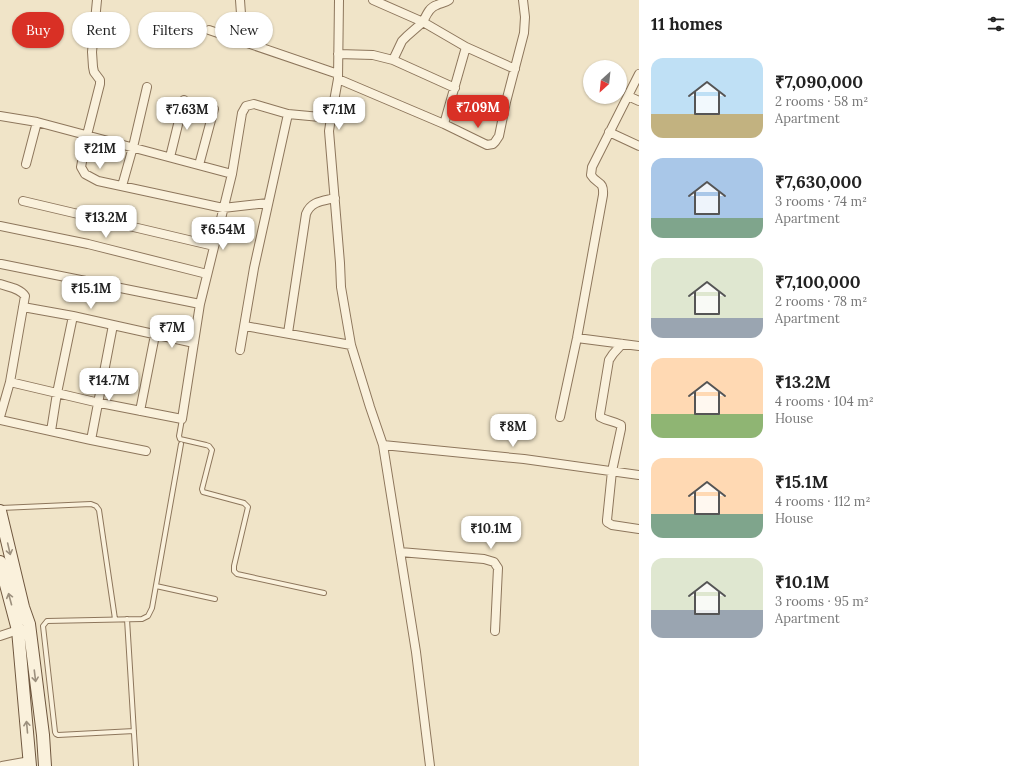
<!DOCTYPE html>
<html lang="en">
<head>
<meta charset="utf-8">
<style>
	:root { --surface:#fff; --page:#f2f2f2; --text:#222; --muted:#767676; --accent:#d93025 }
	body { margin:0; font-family:Lora,serif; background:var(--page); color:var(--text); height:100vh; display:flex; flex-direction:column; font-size:15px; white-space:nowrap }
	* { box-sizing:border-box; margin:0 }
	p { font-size:13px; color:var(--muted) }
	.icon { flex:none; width:22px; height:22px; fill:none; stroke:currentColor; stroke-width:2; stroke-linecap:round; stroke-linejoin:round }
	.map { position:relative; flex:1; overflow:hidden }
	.panel { display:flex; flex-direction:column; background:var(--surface); width:380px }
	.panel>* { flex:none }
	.top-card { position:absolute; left:12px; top:12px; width:380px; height:36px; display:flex; gap:8px }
	.needle { width:26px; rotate:207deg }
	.fabs { position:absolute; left:583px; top:60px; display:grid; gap:8px }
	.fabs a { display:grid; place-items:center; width:44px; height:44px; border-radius:50%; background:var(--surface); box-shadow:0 1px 3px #0004; font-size:20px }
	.price { position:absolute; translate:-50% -34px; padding:0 9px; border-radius:8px; background:#fff; color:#222; font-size:13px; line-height:26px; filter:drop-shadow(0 1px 2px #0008) }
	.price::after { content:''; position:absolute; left:50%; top:24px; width:12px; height:9px; margin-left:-6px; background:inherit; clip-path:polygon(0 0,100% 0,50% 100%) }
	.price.current { background:var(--accent); color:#fff }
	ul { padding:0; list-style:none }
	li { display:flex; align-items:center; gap:12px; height:100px; padding:0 12px }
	li span { display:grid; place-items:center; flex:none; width:112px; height:80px; border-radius:12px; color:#555 }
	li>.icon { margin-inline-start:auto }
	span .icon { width:48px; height:48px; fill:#fffc; stroke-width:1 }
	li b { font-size:17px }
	h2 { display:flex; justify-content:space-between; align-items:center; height:48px; padding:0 12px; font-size:17px }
	.pill { padding:0 14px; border-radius:18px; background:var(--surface); box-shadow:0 1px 3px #0004; font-size:14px; line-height:36px }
	.pill.current { background:var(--accent); color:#fff }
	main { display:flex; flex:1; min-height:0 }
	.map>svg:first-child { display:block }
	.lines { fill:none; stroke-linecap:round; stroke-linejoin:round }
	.lane-casing { stroke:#8d765c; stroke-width:6 }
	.street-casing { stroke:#8d765c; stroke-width:10 }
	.secondary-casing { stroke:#6f573f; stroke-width:14 }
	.lane { stroke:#faf1dc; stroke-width:4 }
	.street { stroke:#faf1dc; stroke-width:8 }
	.secondary { stroke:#faf1dc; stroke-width:12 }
	.oneway { stroke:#9c907e }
</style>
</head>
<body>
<main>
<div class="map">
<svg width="639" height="766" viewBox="0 0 639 766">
	<rect width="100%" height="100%" fill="#f0e4c8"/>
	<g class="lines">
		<!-- lane casing -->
		<g class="lane-casing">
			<path id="lane" d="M182 419 179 436 180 439 206 445 209 446 212 450 202 489 203 492 244 503 248 507 234 566V571L237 574 324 593
				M1 508 91 504 96 506 99 510 115 619
				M156 586 215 599
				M127 619 136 766
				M134 731 58 735 56 734 55 732 43 626 47 621 142 619 148 616 152 608 181 444"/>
		</g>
		<!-- street casing -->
		<g class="street-casing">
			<path id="street" d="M97 0 92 52 93 67 94 72 100 80V84L87 135 81 167 85 174 98 181 223 208 268 203
				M240 0 243 42
				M339 0 338 79 331 118 329 131 340 263 341 287 351 345 370 407 383 445 416 652 430 766
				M373 0 423 22 407 36 402 41 393 60
				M449 0C445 3 441 3 437 5 429 7 426 16 423 22L466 47
				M209 30 338 74
				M338 54 373 55 393 60 455 88
				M338 79 444 124 487 145 493 144 495 142 499 136 506 102 524 33 525 17 523 0
				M628 96 639 101
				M0 116 37 122 232 174
				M444 124 466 47 515 69
				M609 132 639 146
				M170 157 184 100
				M26 164 37 122
				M199 165 214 109
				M122 186 133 147 147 87
				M23 201 214 246
				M0 226 88 244 207 274
				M1 264 200 304
				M0 284C8 287 20 288 25 296L10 382 0 417
				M23 307 73 316 113 325 194 343
				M113 325 91 440 146 451
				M245 326 351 345
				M288 333 306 214C311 201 323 201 335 198
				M577 338 639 346
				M622 344 613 354 609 360 600 414V417C607 421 614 421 621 425V429L612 471 607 520V522L612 525 639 529
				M240 350 254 268 288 114 331 118
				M10 382 95 402 182 419 200 304 232 174 242 113 246 106 254 104 288 114
				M140 411 155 335
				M560 417 577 338 603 195C604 180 597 185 591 175L592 167 639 74
				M0 420 91 440
				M51 431 57 393 73 316
				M383 445 524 459 639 475
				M400 552 484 559 494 562 498 568 495 631
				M0 636 18 630
				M2 766 30 761"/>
		</g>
		<!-- secondary casing -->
		<g class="secondary-casing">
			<path id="secondary" d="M0 511 23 607 29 624 43 735 45 766
				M0 562 18 630 30 766"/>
		</g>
		<!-- lane -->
		<use href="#lane" class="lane"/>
		<!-- street -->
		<use href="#street" class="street"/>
		<!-- secondary -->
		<use href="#secondary" class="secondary"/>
	</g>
	<!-- one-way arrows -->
	<defs><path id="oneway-shaft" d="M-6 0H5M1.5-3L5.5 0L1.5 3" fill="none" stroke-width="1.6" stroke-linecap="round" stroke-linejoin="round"/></defs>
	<g class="oneway">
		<use href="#oneway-shaft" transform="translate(9 549) rotate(77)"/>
		<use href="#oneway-shaft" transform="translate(10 599) rotate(-105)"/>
		<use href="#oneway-shaft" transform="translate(35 676) rotate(83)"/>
		<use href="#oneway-shaft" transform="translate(27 727) rotate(-95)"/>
	</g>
</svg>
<div class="fabs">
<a><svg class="needle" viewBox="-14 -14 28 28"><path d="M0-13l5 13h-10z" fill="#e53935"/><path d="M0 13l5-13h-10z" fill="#767676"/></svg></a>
</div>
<b class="price current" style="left:478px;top:129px">₹7.09M</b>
<b class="price" style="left:187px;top:131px">₹7.63M</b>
<b class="price" style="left:339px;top:131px">₹7.1M</b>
<b class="price" style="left:100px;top:170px">₹21M</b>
<b class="price" style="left:106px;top:239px">₹13.2M</b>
<b class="price" style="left:223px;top:251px">₹6.54M</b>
<b class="price" style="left:91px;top:310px">₹15.1M</b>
<b class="price" style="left:172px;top:349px">₹7M</b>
<b class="price" style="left:109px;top:402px">₹14.7M</b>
<b class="price" style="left:513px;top:448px">₹8M</b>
<b class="price" style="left:491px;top:550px">₹10.1M</b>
<div class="top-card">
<a class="pill current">Buy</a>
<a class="pill">Rent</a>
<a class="pill">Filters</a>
<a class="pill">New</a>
</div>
</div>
<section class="panel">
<h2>11 homes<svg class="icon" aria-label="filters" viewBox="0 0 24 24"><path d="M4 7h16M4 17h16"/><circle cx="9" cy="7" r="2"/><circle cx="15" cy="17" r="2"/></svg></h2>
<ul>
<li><span style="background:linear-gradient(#bfe0f5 70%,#c2b280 0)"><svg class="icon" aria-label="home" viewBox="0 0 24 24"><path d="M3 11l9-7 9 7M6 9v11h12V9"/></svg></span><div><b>₹7,090,000</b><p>2 rooms · 58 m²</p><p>Apartment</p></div></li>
<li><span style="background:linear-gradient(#a9c7e8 75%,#7fa58c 0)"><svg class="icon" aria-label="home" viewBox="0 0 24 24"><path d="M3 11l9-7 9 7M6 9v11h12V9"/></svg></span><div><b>₹7,630,000</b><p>3 rooms · 74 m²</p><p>Apartment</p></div></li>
<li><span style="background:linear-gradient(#dfe7d0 75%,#9aa5b1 0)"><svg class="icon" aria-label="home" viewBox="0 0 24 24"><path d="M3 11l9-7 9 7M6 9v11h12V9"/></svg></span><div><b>₹7,100,000</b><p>2 rooms · 78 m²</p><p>Apartment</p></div></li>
<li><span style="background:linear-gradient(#ffd9b3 70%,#8fb573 0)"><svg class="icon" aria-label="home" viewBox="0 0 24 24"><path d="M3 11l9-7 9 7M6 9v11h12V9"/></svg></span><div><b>₹13.2M</b><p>4 rooms · 104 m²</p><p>House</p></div></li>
<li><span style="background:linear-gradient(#ffd9b3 70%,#7fa58c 0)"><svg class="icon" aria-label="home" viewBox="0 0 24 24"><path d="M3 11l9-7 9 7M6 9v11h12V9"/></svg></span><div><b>₹15.1M</b><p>4 rooms · 112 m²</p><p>House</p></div></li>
<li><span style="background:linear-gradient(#dfe7d0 65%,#9aa5b1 0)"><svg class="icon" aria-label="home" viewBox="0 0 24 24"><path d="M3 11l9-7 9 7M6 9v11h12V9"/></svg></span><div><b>₹10.1M</b><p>3 rooms · 95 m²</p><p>Apartment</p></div></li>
</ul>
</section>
</main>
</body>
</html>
